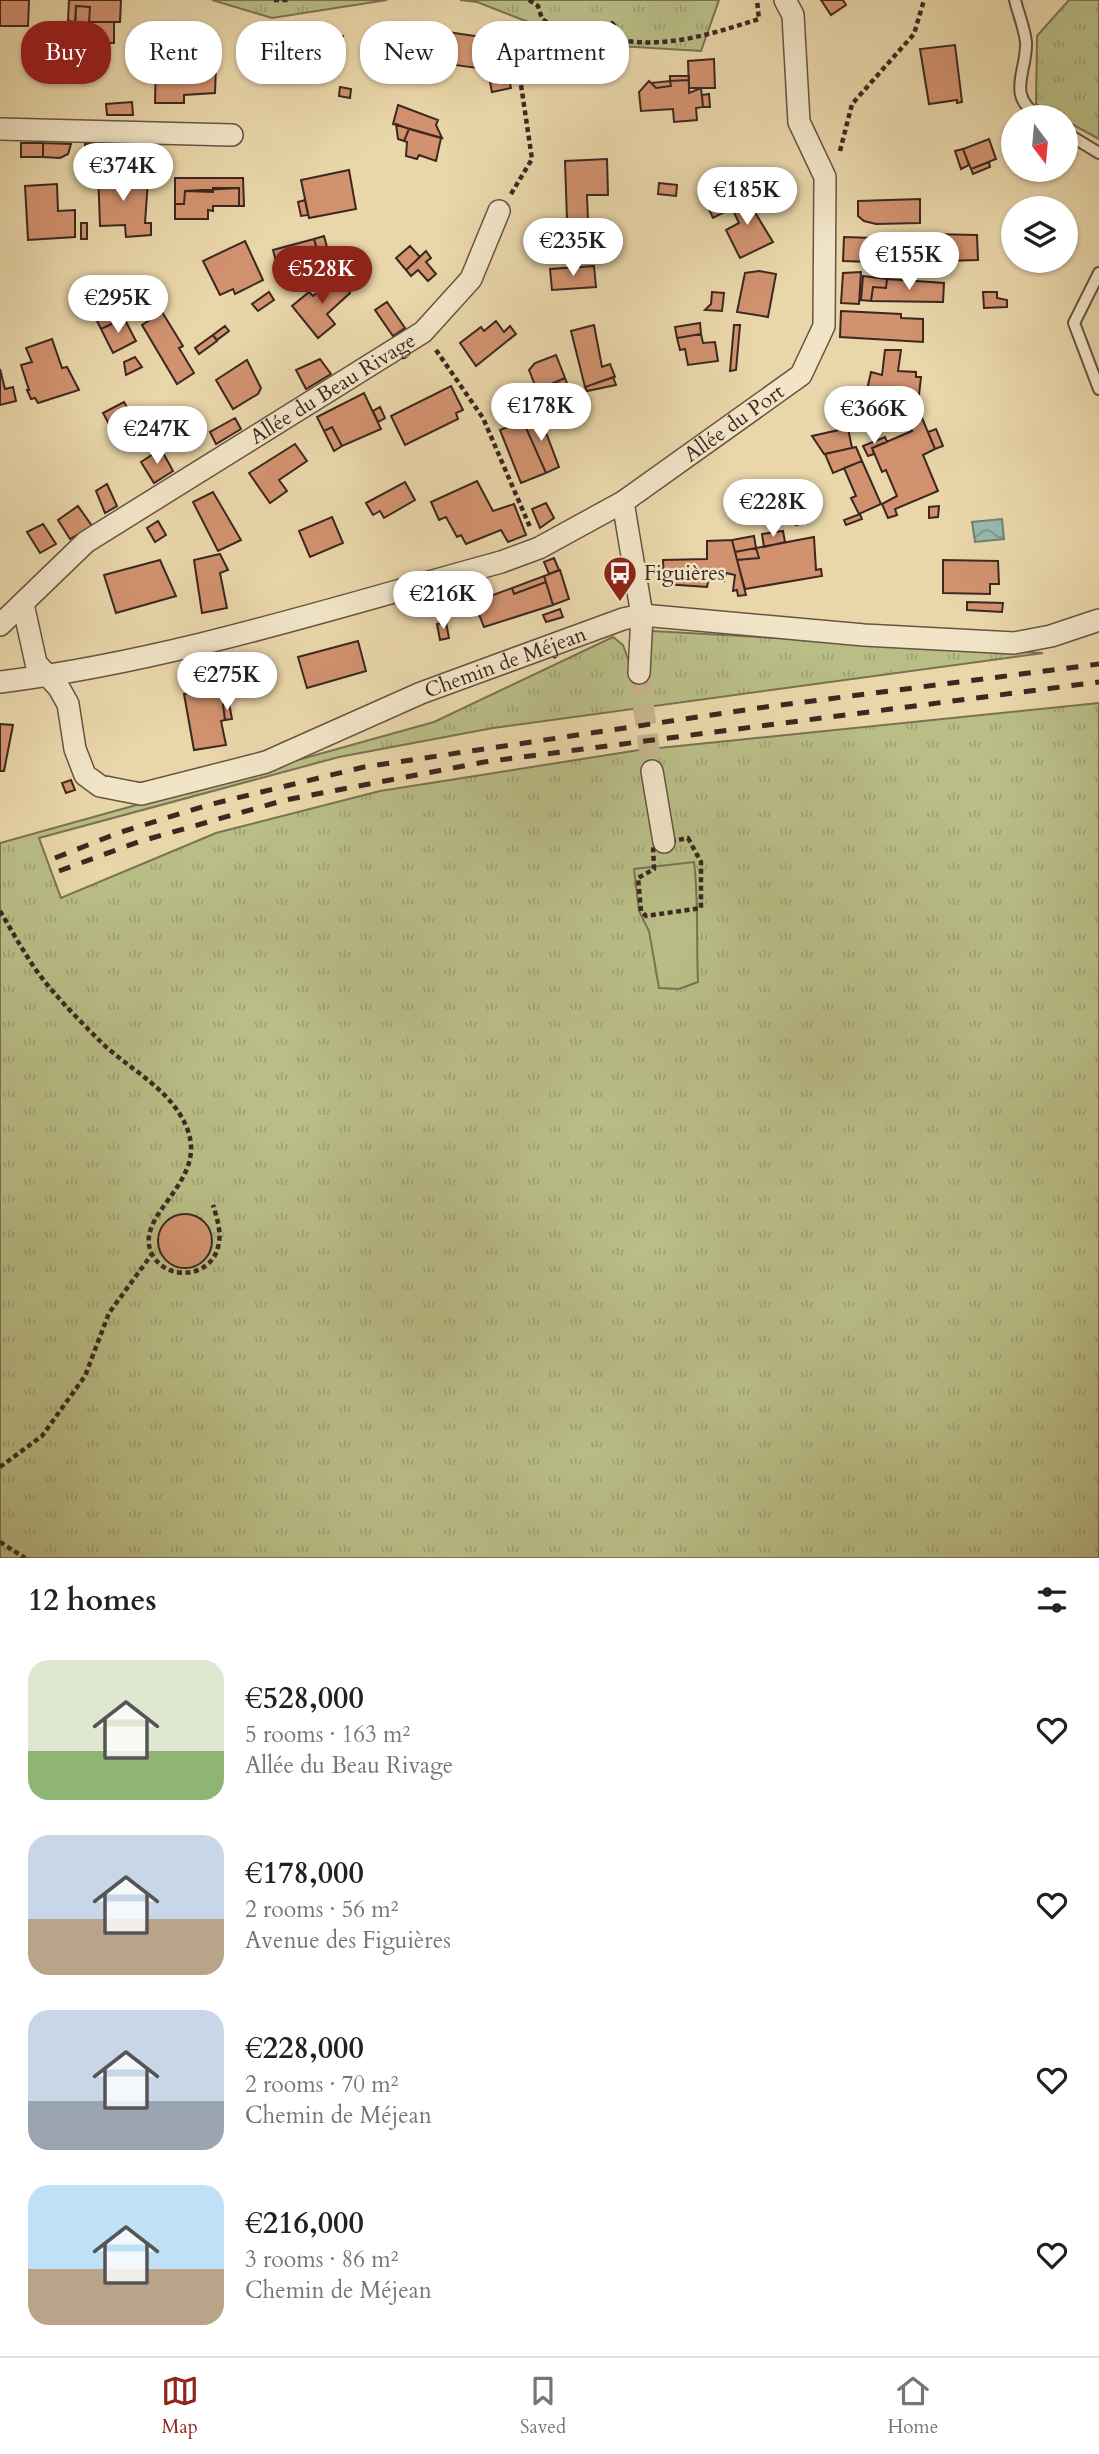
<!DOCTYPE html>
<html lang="en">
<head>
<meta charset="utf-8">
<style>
	:root { --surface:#fff; --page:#f2f2f2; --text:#202124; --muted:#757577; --line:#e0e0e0; --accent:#8f2418 }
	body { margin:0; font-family:Cardo,serif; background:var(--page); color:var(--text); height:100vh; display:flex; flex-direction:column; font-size:26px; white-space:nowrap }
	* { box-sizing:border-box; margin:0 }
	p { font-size:23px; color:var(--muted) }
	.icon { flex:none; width:38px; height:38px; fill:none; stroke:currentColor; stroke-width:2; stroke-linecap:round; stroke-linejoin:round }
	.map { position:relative; height:1558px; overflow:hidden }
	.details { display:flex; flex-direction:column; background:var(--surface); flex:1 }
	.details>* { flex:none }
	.banner { position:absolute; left:21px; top:21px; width:700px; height:63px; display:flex; gap:14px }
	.needle { width:46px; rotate:164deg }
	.controls { position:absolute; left:1001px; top:105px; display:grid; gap:14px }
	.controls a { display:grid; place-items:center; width:77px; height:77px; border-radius:50%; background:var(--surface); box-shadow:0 2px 5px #0004; font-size:35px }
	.price { position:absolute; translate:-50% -60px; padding:0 16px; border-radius:24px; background:#fff; color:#222; font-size:23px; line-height:46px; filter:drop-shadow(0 2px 4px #0008) }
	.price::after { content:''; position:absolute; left:50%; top:42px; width:21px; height:16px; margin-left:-10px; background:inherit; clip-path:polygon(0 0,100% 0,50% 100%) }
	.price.active { background:var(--accent); color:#fff }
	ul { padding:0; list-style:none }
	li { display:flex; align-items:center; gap:21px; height:175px; padding:0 28px }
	li span { display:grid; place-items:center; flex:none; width:196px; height:140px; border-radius:21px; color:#555 }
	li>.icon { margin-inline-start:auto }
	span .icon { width:84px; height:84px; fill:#fffc; stroke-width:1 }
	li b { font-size:30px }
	h2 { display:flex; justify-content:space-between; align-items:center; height:84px; padding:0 28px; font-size:30px }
	.pill { padding:0 24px; border-radius:28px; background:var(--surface); box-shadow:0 2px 5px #0004; font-size:24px; line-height:63px }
	.pill.active { background:var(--accent); color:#fff }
	.tabs { display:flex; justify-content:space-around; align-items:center; height:98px; border-top:2px solid var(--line); background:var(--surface); font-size:19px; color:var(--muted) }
	.tabs a { display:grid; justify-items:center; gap:4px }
	.tabs .active { color:var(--accent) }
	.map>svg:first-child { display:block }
	.grass { fill:url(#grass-tufts); stroke:#7a7253; stroke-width:2 }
	.pitch { fill:#b9bd86; stroke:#7a7253; stroke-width:2 }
	.water { fill:url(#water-waves); stroke:#737f74; stroke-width:2 }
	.building { fill:#d2926f; stroke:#3c2820; stroke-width:2 }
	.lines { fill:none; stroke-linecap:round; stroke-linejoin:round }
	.street-tunnel { stroke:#c6b38e; stroke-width:21; stroke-dasharray:21 10; stroke-linecap:butt }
	.lane-casing { stroke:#675442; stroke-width:14 }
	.street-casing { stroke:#675442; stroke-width:24 }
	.path { stroke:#3c2820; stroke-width:4.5; stroke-dasharray:5 3.5; stroke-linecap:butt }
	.lane { stroke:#f1e4c7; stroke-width:10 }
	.street { stroke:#f1e4c7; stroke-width:21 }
	.rail { stroke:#3c2820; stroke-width:5; stroke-dasharray:12 12; stroke-linecap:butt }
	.labels { text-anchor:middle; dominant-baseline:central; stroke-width:5; stroke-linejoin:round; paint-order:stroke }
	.street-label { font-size:21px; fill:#3c2820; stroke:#f1e4c7 }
	.poi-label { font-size:21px; fill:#3c2820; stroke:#f1e4c7; text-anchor:start }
</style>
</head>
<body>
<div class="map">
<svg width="1099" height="1558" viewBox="0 0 1099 1558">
	<defs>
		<pattern id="grass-tufts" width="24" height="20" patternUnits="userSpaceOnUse" patternTransform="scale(1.75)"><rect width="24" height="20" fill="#b9bd86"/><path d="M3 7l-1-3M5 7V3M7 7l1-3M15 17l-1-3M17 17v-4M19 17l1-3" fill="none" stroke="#a0a273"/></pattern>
		<pattern id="water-waves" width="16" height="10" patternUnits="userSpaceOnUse" patternTransform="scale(1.75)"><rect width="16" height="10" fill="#97b9ac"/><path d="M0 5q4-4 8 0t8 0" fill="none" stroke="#7c968c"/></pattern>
	</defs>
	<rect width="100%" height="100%" fill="#e9d6a9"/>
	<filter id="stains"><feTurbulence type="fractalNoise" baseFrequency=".00286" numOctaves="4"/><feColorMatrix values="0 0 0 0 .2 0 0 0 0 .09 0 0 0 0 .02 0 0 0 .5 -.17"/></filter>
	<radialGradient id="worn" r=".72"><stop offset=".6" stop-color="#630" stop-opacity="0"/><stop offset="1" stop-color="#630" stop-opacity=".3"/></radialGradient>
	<!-- grass -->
	<path class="grass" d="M212 0H387L272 18Z
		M460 0H719L701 51 585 44 477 2Z
		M1069 0H1099V139L1066 121V117H1060L1036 104 1037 36Z
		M652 631 1043 653 493 728 339 757 39 838 61 898 216 833 380 791 639 750 1099 703V1558H0V843L434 722 613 637 623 645 633 673Z"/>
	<!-- pitch -->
	<path class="pitch" d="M694 862C699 902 696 942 698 982L679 989 659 988 649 931 639 911 634 869Z"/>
	<!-- water -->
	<path class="water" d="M1002 519 1004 539 975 542 972 522Z"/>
	<!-- building -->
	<path class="building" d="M0 0H29L28 26H0Z
		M69 0H121L120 22H89L90 7 76 6 75 22 68 21Z
		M821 0H843L846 5 831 15Z
		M76 6 90 7 89 22H114V43L75 42Z
		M292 25 343 36 338 52 332 51 326 78 275 66 282 39Z
		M434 30 482 37 477 68 433 62 434 47H431Z
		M955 45 962 102 957 103V100L929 104 920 49Z
		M502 46 511 88 492 92 488 72 482 68 485 52Z
		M714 59 715 88H689L688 61Z
		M156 62 216 65 215 93 184 95V103H155Z
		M670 76H689V80L670 81Z
		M689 80V93L701 88 703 107 696 108 697 120 674 122 673 109 641 111 639 92 649 81 656 88 671 86 670 81Z
		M670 81 671 86 656 88 651 83Z
		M340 87 351 89 350 98 339 96Z
		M709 94 710 107H703L702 95Z
		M132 102 133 115H107L106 104Z
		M398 105 438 120 436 125 442 138 393 124Z
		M396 124 409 129 404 141 398 139Z
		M409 129 441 138 436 161 419 155 417 159 406 156 407 142 404 141Z
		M989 139 996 159 971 169 963 149Z
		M21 143H43V157H21Z
		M43 143 71 144 68 154 60 158 43 157Z
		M85 144H119V157H85Z
		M963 149 969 165 961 169 955 151Z
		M607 159 608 195H587L588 220H567L565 161Z
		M989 162 990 167 973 174 971 169Z
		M124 169V181L148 180 145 223H151V235L126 237 125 225 100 226 98 170Z
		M124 169H147L148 180 124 181Z
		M349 170 356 209 309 218 301 180Z
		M175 178H243L244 206H239V188L185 191 184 204H175Z
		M659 183 677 185 676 196 658 194Z
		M57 184 58 211 75 210V237L28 240 25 186Z
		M213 188H239V206H213V211L208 210V219H175V204H184L185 191 213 192Z
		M744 188 749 190 748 201 773 242 740 258 726 230 739 223 732 208 736 206 731 195Z
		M731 195 736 206 713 218 708 207Z
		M920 199V223L876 224 864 221 858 216V201Z
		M305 200 308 215 301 216 298 202Z
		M81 223H87V239H81Z
		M931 234 977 235 978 260 943 261 944 257 930 256Z
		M324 236 330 258 321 263 314 239Z
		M844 237 872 238 871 262 843 261Z
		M314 239 321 264 280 276 273 250Z
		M245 241 263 280 235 294 233 289 220 295 203 261Z
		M410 246 420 257 406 270 396 258Z
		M426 251 431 258 426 262 436 274 428 281 418 270 411 276 406 270Z
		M594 266 596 287 552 290 550 269Z
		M759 271 776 274 768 317 737 312 745 273Z
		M861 272 859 304 841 303 843 273Z
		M340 275 349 286 350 293 327 314 335 324 318 338 292 306 309 292 313 296Z
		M863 276 887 279 886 288 873 287 871 301 861 300Z
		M887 279 944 283 943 302 871 301 873 287 886 288Z
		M269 292 274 300 258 311 252 304Z
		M712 292 724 293 722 311 705 310 711 304Z
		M983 292H997V298L1007 300V307L984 308Z
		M387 302 405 328 393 336 375 310Z
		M120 309 124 318 101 329 97 321Z
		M841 311 901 314V318L923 319V342L840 337Z
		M162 312 183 346 179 348 194 373 177 384 142 325Z
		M124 318 136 341 113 353 101 329Z
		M496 321 504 332 510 326 516 334 476 366 460 343 481 327 484 331Z
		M700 323 701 334 677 338 675 327Z
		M594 325 602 367 610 364 615 377 585 387 571 331Z
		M734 325H740L736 370 730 371Z
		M225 326 229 331 217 340 213 335Z
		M701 334 703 343 715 342 718 361 688 365 685 349 680 350 677 338Z
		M213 335 217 341 199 354 195 348Z
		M52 339 62 368 67 367 79 390 38 403 35 398 31 399 27 390H29L21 365 32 362 26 348Z
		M885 350H901L898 371 916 372V377H921L919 395 913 394 912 405 877 401 879 395 867 390 871 372 882 375Z
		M556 355 565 378 537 390 529 370 535 363Z
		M135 357 142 367 126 375 124 362Z
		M320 359 331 374 306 389 296 370Z
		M247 360 261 388 258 394 233 409 216 380Z
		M0 369 5 389 13 387 16 401 0 405Z
		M613 377 616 385 587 391 585 387Z
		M565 378 567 383 546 393 543 388Z
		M451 386 463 410 456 413 458 419 405 445 391 416Z
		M364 393 381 429 342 446 332 427 324 431 317 417Z
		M124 402 140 430 118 441 103 413Z
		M380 407 385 418 378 422 373 411Z
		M539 414 559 467 546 473 523 421Z
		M235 418 241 429 216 444 210 432Z
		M909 418 911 423 896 429 892 419Z
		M922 418 935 449 923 455 938 491 895 509 897 515 888 518 882 504 897 496 886 470 882 472 872 448 912 431 908 424Z
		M523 421 546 473 521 483 500 430Z
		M332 427 342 446 334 451 324 431Z
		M848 428 852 448 824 454 812 436Z
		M936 429 943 446 935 449 928 432Z
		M885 437 887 442 872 448 874 454 868 456 863 446Z
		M295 444 307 461 279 480 287 491 270 503 249 473Z
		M856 447 862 461 833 473 825 454Z
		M161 449 173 471 154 483 141 462Z
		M862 461 881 504 859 514 851 498 856 496 844 468Z
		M477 481 493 511 514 504 526 535 508 542 501 530 466 544 461 535 457 537 446 517 439 520 431 502Z
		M405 482 415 500 384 518 380 511 373 515 366 503Z
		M107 484 117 506 105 513 96 491Z
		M213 492 241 540 218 551 193 502Z
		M546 503 554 518 540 528 532 509Z
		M78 506 92 526 70 539 58 520Z
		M805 506 809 522 796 525 792 510Z
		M939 506 938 517 929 518V507Z
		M860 514 862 519 846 525 844 520Z
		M332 517 343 543 310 557 299 531Z
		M158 521 166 535 155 542 147 528Z
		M43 524 56 544 40 553 27 532Z
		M783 531 785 542 764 547 762 534Z
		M754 536 756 548 735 552 732 540Z
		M814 537 816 570 821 569 822 576 745 589 737 560 759 558 756 548Z
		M732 540 746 595 738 596 737 590 733 591 735 575 726 573 724 581 709 578 707 587 664 584 663 560 707 559V541Z
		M756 548 759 558 737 560 735 552Z
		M220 554 228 570 220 573 227 608 202 613 194 560Z
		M554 558 559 570 549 574 544 562Z
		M160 560 176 596 116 613 104 575Z
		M943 560 998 561 999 584H990V594L943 593Z
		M560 570 569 599 553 605 544 576Z
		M544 576 546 582 514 594 512 588Z
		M546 582 553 605 484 627 474 602 512 588 514 594Z
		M458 594 439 620 435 601Z
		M967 602 1003 603 1002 612 967 610Z
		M560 609 563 617 546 622 543 615Z
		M446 622 449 638 440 640 437 624Z
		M358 641 366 671 307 688 298 657Z
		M226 686 229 703 223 704 225 720 221 721 226 745 194 750 184 694Z
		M229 703 232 719 225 720 223 704Z
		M0 724 13 725 4 771H0Z
		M71 780 75 790 66 793 62 783Z
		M158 1241a27 27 0 1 1 54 0a27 27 0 1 1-54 0Z"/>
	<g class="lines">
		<!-- street-tunnel -->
		<path class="street-tunnel" d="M639 673 652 771"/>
		<!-- lane casing -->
		<g class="lane-casing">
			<path id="lane" d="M1015 0C1018 13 1025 29 1026 43 1027 72 1005 96 1040 117
				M1066 133 1099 153
				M1099 273 1074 323 1099 389"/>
		</g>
		<!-- street casing -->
		<g class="street-casing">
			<g id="street">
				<path d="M0 129 232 135"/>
				<path d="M623 502 642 615 639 673"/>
				<path id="s1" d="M23 604 36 663 59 688 68 704 75 749 85 775 100 786 141 794 266 762 421 693 623 619 642 615 864 635 1014 643 1051 636 1099 620"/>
				<path id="s2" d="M0 625 86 542 423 332 471 279 499 211"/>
				<path id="s3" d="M0 682C170 661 336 607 501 562L539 548 623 502 801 375 824 326 825 177 799 122 793 15 785 0"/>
				<path d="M652 771 664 842"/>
			</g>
		</g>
		<!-- path -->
		<path class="path" d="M274 0H291
			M529 0 538 6 542 19 559 30 585 32 600 40V32L612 23 626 41C672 47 715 33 759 19L757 0
			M840 151 852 104 914 34 924 0
			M511 194 532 159 512 24
			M436 350 483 418 530 527
			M688 838 701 862V908L646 916 641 911 638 878 654 869 653 845Z
			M0 911C12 931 23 951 36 970 54 995 78 1019 100 1041 129 1070 173 1089 188 1131 207 1185 130 1216 153 1256 169 1282 211 1277 218 1247 222 1233 217 1218 213 1205
			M0 1467 42 1436 85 1376 109 1313 152 1254
			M0 1542 25 1558"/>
		<!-- lane -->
		<use href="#lane" class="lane"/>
		<!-- street -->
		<use href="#street" class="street"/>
		<!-- rail -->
		<path class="rail" d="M55 858 118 833 208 805 364 767 758 708 1099 664
			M59 871 138 842 285 800 484 762 1099 682"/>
	</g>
	<!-- icons -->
	<defs>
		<g id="bus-pin" transform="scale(1.75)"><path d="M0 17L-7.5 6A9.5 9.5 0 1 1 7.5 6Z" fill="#8f2418" stroke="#f1e4c7"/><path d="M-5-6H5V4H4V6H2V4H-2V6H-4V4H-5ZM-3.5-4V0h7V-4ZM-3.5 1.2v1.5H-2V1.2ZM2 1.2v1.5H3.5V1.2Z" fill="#fff"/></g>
	</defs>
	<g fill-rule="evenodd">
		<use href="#bus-pin" x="620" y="573"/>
	</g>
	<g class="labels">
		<!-- street labels -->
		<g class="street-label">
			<text stroke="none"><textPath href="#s2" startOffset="410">Allée du Beau Rivage</textPath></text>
			<text stroke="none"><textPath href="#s3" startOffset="788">Allée du Port</textPath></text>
			<text stroke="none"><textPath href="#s1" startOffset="635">Chemin de Méjean</textPath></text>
		</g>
		<!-- poi labels -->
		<g class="poi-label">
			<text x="644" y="573">Figuières</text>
		</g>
	</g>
	<rect width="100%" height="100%" filter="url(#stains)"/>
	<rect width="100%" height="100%" fill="url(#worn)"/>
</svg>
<div class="controls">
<a><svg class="needle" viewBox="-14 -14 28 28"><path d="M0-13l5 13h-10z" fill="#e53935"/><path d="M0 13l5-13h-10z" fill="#757577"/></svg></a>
<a><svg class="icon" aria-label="layers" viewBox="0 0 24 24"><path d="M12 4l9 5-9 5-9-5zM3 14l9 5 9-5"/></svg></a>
</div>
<b class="price" style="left:123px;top:203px">€374K</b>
<b class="price" style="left:747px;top:227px">€185K</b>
<b class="price" style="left:573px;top:278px">€235K</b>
<b class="price" style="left:909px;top:292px">€155K</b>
<b class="price active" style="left:322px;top:306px">€528K</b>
<b class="price" style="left:118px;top:335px">€295K</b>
<b class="price" style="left:541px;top:443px">€178K</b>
<b class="price" style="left:874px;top:446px">€366K</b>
<b class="price" style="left:157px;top:466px">€247K</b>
<b class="price" style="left:773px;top:539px">€228K</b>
<b class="price" style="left:443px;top:631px">€216K</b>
<b class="price" style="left:227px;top:712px">€275K</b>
<div class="banner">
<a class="pill active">Buy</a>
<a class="pill">Rent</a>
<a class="pill">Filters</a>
<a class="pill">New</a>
<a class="pill">Apartment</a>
</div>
</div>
<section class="details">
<h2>12 homes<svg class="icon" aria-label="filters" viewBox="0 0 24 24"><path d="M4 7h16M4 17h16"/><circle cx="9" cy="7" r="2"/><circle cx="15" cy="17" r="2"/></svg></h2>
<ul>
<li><span style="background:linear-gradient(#dfe7d0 65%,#8fb573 0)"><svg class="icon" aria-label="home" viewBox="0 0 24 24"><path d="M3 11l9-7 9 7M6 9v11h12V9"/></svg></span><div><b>€528,000</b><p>5 rooms · 163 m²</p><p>Allée du Beau Rivage</p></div><svg class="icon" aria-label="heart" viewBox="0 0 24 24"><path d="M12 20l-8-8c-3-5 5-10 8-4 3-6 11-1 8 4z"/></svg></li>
<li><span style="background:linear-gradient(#c9d6e8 60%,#b9a48a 0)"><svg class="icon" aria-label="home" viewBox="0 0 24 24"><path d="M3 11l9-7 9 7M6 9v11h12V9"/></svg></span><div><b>€178,000</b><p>2 rooms · 56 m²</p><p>Avenue des Figuières</p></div><svg class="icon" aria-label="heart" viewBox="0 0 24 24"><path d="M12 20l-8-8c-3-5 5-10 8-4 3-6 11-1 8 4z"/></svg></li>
<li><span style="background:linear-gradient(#c9d6e8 65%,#9aa5b1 0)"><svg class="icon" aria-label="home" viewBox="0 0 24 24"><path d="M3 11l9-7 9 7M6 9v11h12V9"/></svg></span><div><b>€228,000</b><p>2 rooms · 70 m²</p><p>Chemin de Méjean</p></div><svg class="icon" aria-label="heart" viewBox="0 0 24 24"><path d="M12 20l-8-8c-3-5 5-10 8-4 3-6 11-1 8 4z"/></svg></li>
<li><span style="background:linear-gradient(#bfe0f5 60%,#b9a48a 0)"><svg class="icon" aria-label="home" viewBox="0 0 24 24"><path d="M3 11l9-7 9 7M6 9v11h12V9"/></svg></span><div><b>€216,000</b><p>3 rooms · 86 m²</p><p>Chemin de Méjean</p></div><svg class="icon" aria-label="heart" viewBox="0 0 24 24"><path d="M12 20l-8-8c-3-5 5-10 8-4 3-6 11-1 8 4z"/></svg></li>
</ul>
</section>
<nav class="tabs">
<a class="active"><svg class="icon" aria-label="map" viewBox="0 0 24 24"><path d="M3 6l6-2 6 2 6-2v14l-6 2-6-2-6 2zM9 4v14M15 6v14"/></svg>Map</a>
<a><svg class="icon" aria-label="saved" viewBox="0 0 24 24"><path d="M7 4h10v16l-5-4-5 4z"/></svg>Saved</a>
<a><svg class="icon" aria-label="home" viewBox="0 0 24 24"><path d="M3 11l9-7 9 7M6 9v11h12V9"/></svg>Home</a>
</nav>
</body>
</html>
